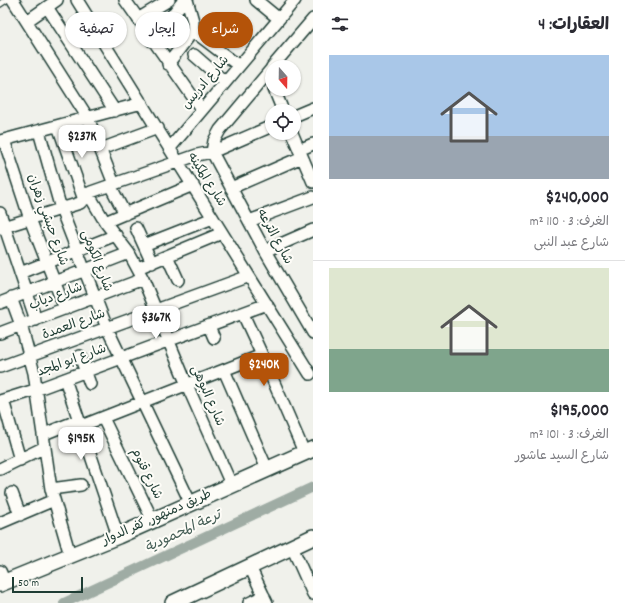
<!DOCTYPE html>
<html lang="ar">
<head>
<meta charset="utf-8">
<style>
	:root { --surface:#fff; --page:#f2f2f3; --text:#2b2b33; --muted:#7c7c81; --line:#e1e1e2; --accent:#b45309 }
	body { margin:0; font-family:Dekko,"Playpen Sans Arabic",sans-serif; background:var(--page); color:var(--text); direction:rtl; height:100vh; display:flex; flex-direction:column; font-size:15px; white-space:nowrap }
	* { box-sizing:border-box; margin:0 }
	p { font-size:13px; color:var(--muted) }
	.icon { flex:none; width:22px; height:22px; fill:none; stroke:currentColor; stroke-width:2; stroke-linecap:round; stroke-linejoin:round }
	.map { position:relative; flex:1; overflow:hidden; direction:ltr }
	.side { display:flex; flex-direction:column; background:var(--surface); width:312px }
	.side>* { flex:none }
	.top-card { position:absolute; left:12px; top:12px; width:241px; height:36px; direction:rtl; display:flex; gap:8px }
	.needle { width:26px; rotate:160deg }
	.buttons { position:absolute; left:265px; top:60px; display:grid; gap:8px }
	.buttons a { display:grid; place-items:center; width:36px; height:36px; border-radius:50%; background:var(--surface); box-shadow:0 1px 3px #0004; font-size:20px }
	.scale { position:absolute; left:12px; bottom:10px; width:71px; box-sizing:border-box; padding-left:4px; border:2px solid #1f3d34; border-top:0; font-size:11px; line-height:14px; white-space:nowrap; color:#1f3d34; -webkit-text-stroke:3px #fdfcf7; paint-order:stroke }
	.price { position:absolute; translate:-50% -34px; padding:0 9px; border-radius:8px; background:#fff; color:#222; font-size:13px; line-height:26px; filter:drop-shadow(0 1px 2px #0008) }
	.price::after { content:''; position:absolute; left:50%; top:24px; width:12px; height:9px; margin-left:-6px; background:inherit; clip-path:polygon(0 0,100% 0,50% 100%) }
	.price.selected { background:var(--accent); color:#fff }
	ul { padding:0; list-style:none }
	li { display:grid; align-content:center; gap:8px; height:212px; padding:0 16px }
	li+li { border-top:1px solid var(--line) }
	li span { display:grid; place-items:center; height:124px; border-radius:0px; color:#555 }
	li>.icon { margin-inline-start:auto }
	span .icon { width:72px; height:72px; fill:#fffc; stroke-width:1 }
	li b { font-size:17px }
	h2 { display:flex; justify-content:space-between; align-items:center; height:48px; padding:0 16px; font-size:17px }
	.pill { padding:0 14px; border-radius:18px; background:var(--surface); box-shadow:0 1px 3px #0004; font-size:14px; line-height:36px }
	.pill.selected { background:var(--accent); color:#fff }
	main { display:flex; flex:1; min-height:0 }
	.map>svg:first-child { display:block }
	.lines { fill:none; stroke-linecap:round; stroke-linejoin:round }
	.canal { stroke:#9faca4; stroke-width:10 }
	.lane-casing { stroke:#1f3d34; stroke-width:8 }
	.street-casing { stroke:#1f3d34; stroke-width:14 }
	.secondary-casing { stroke:#1f3d34; stroke-width:18 }
	.lane { stroke:#fdfcf7; stroke-width:5.5 }
	.street { stroke:#fdfcf7; stroke-width:11 }
	.secondary { stroke:#fdfcf7; stroke-width:15 }
	.labels { text-anchor:middle; dominant-baseline:central; stroke-width:4; stroke-linejoin:round; paint-order:stroke }
	.street-label { font-size:13px; fill:#1f3d34; stroke:#fdfcf7 }
	.water-label { font-size:14px; font-style:italic; fill:#455e56; stroke:#fdfcf7 }
</style>
</head>
<body>
<main>
<section class="side">
<h2>العقارات: 4<svg class="icon" aria-label="filters" viewBox="0 0 24 24"><path d="M4 7h16M4 17h16"/><circle cx="9" cy="7" r="2"/><circle cx="15" cy="17" r="2"/></svg></h2>
<ul>
<li><span style="background:linear-gradient(#a9c7e8 65%,#9aa5b1 0)"><svg class="icon" aria-label="home" viewBox="0 0 24 24"><path d="M3 11l9-7 9 7M6 9v11h12V9"/></svg></span><div><b>$240,000</b><p>الغرف: 3 · 110 m²</p><p>شارع عبد النبى</p></div></li>
<li><span style="background:linear-gradient(#dfe7d0 65%,#7fa58c 0)"><svg class="icon" aria-label="home" viewBox="0 0 24 24"><path d="M3 11l9-7 9 7M6 9v11h12V9"/></svg></span><div><b>$195,000</b><p>الغرف: 3 · 101 m²</p><p>شارع السيد عاشور</p></div></li>
</ul>
</section>
<div class="map">
<svg width="313" height="603" viewBox="0 0 313 603">
	<rect width="100%" height="100%" fill="#f0f1eb"/>
	<filter id="ink" filterUnits="userSpaceOnUse"><feTurbulence type="fractalNoise" baseFrequency=".025" numOctaves="2"/><feDisplacementMap in="SourceGraphic" scale="8" xChannelSelector="R" yChannelSelector="G"/><feConvolveMatrix kernelMatrix="1 2 1 2 8 2 1 2 1" color-interpolation-filters="sRGB"/></filter>
	<g filter="url(#ink)">
		<g class="lines">
			<!-- canal -->
			<path class="canal" d="M64 603 313 487"/>
			<!-- lane casing -->
			<g class="lane-casing">
				<path id="lane" d="M0 4 6 0"/>
			</g>
			<!-- street casing -->
			<g class="street-casing">
				<path id="street" d="M13 0 88 118 114 184
					M77 0 310 374
					M125 0 202 110
					M187 0 193 21V33
					M256 0 279 19
					M47 7 115 111
					M138 19 169 0
					M27 21 57 0
					M152 41 184 0
					M194 55 225 82
					M168 64 190 35 197 34 239 66
					M272 67 313 19
					M272 68 220 130 214 141 212 152 265 251 313 333
					M274 89 283 111
					M294 116 313 108
					M58 126 84 200
					M39 131 61 209 107 328 191 504
					M292 133 313 182
					M4 140 30 219 65 309
					M0 141 142 103
					M170 148 295 0
					M101 149 158 128
					M299 150 313 144
					M110 185 125 214
					M231 188 302 157
					M88 193 105 222 129 253 143 279 187 385 231 484
					M0 213 36 320
					M249 221 313 197
					M105 222 193 185
					M0 228 80 203 91 192 197 155 212 152 272 126
					M136 228 152 263
					M144 245 213 218
					M265 251 313 230
					M167 256 178 280
					M138 268 222 233
					M20 273 116 235
					M11 298 21 325 34 373 51 489 70 555
					M0 303 129 253
					M243 314 262 355 304 452
					M209 326 214 338
					M0 333 143 279
					M80 356 90 384
					M0 367 249 276
					M224 370 267 469
					M65 379 118 536
					M3 400 20 460
					M0 401 38 389 267 304
					M103 418 153 521
					M81 426 262 355
					M44 434 79 420
					M0 469 45 447
					M51 489 81 485
					M12 493 20 515
					M0 523 54 500
					M292 547 313 594
					M250 567 267 603
					M0 571 5 582
					M249 603 264 596"/>
			</g>
			<!-- secondary casing -->
			<g class="secondary-casing">
				<path id="secondary" d="M0 584 118 536 313 449
					M173 603 313 537"/>
			</g>
			<!-- lane -->
			<use href="#lane" class="lane"/>
			<!-- street -->
			<use href="#street" class="street"/>
			<!-- secondary -->
			<use href="#secondary" class="secondary"/>
		</g>
	</g>
	<g class="labels">
		<!-- street labels -->
		<g class="street-label">
			<text transform="translate(206 83) rotate(-50)">شارع ادريس</text>
			<text transform="translate(206 180) rotate(58)">شارع المكينه</text>
			<text transform="translate(47 220) rotate(70)">شارع حبشي زهران</text>
			<text transform="translate(274 237) rotate(61)">شارع الترعه</text>
			<text transform="translate(96 261) rotate(69)">شارع الكومى</text>
			<text transform="translate(56 297) rotate(-21)">شارع دياب</text>
			<text transform="translate(74 325) rotate(-20)">شارع العمدة</text>
			<text transform="translate(72 361) rotate(-20)">شارع ابو المجد</text>
			<text transform="translate(207 396) rotate(66)">شارع البوهى</text>
			<text transform="translate(146 474) rotate(64)">شارع قنوم</text>
			<text transform="translate(157 518) rotate(-24)">طريق دمنهور, كفر الدوار</text>
		</g>
		<!-- water labels -->
		<g class="water-label">
			<text transform="translate(183 532) rotate(-25)">ترعة المحمودية</text>
		</g>
	</g>
</svg>
<div class="buttons">
<a><svg class="needle" viewBox="-14 -14 28 28"><path d="M0-13l5 13h-10z" fill="#e53935"/><path d="M0 13l5-13h-10z" fill="#7c7c81"/></svg></a>
<a><svg class="icon" aria-label="locate" viewBox="0 0 24 24"><circle cx="12" cy="12" r="6"/><path d="M12 2v4M12 18v4M2 12h4M18 12h4"/></svg></a>
</div>
<div class="scale">50 m</div>
<b class="price" style="left:82px;top:159px">$237K</b>
<b class="price" style="left:156px;top:340px">$367K</b>
<b class="price selected" style="left:264px;top:387px">$240K</b>
<b class="price" style="left:81px;top:461px">$195K</b>
<div class="top-card">
<a class="pill selected">شراء</a>
<a class="pill">إيجار</a>
<a class="pill">تصفية</a>
</div>
</div>
</main>
</body>
</html>
